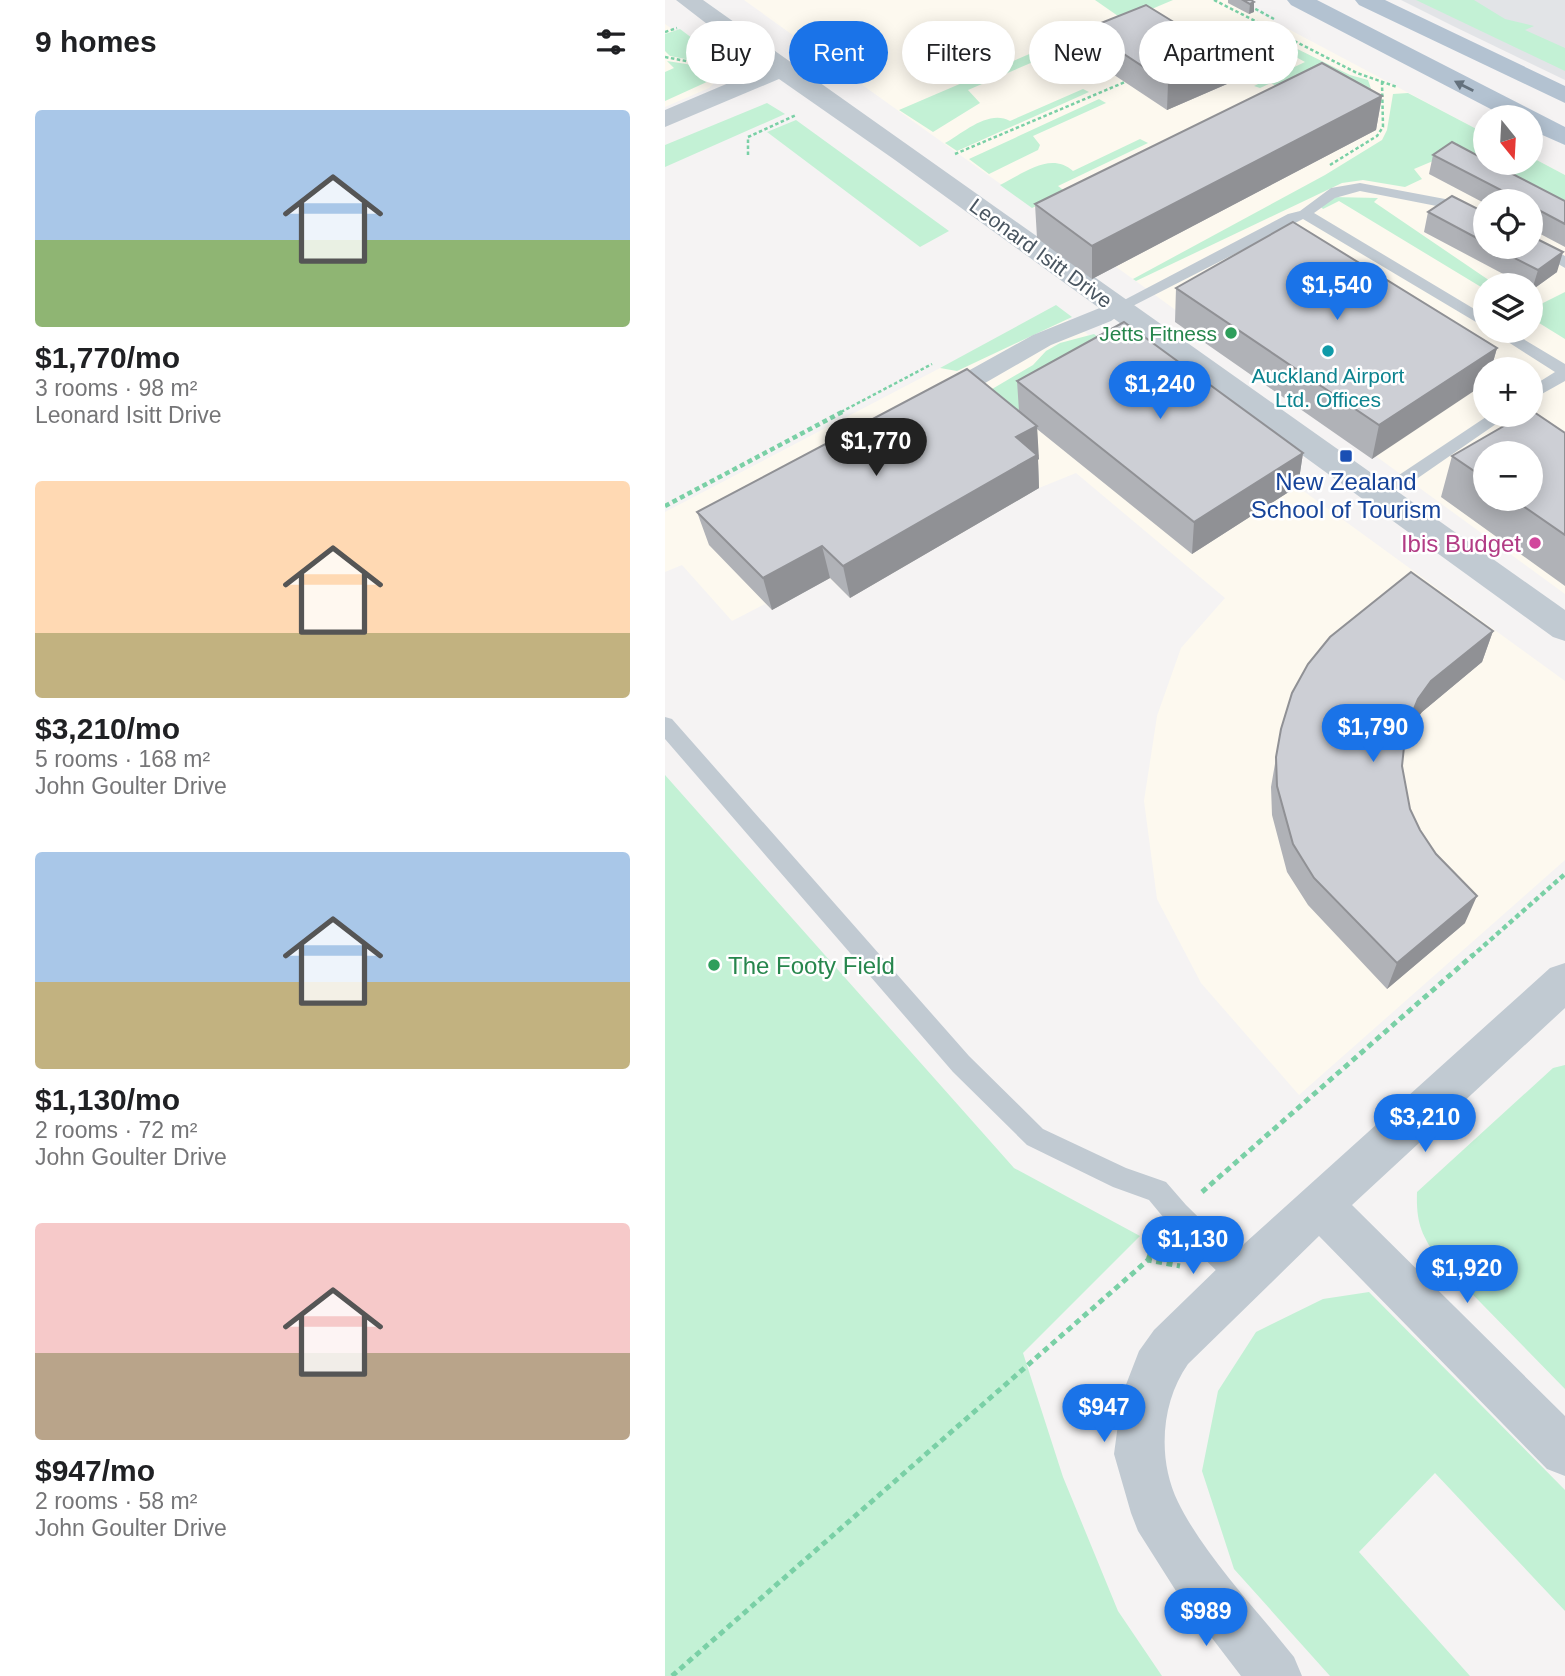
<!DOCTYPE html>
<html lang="en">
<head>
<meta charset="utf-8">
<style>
	:root { --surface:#fff; --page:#f2f2f2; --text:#202124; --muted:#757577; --accent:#1a73e8 }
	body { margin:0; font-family:Helvetica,sans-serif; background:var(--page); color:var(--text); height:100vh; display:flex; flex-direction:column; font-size:26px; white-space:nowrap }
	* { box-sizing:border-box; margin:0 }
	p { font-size:23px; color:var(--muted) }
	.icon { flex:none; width:38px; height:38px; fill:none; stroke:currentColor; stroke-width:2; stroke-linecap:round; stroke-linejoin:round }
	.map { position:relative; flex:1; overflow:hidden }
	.sheet { display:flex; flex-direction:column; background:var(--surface); width:665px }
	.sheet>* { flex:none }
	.guide { position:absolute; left:21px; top:21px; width:665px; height:63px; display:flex; gap:14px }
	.needle { width:46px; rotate:162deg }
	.tools { position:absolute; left:808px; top:105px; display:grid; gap:14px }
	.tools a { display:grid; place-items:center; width:70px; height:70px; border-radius:50%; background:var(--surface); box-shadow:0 4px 18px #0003; font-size:35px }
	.price { position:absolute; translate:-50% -60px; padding:0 16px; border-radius:24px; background:var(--accent); color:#fff; font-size:23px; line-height:46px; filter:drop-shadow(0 2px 4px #0008) }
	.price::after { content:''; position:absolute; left:50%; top:42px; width:21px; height:16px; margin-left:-10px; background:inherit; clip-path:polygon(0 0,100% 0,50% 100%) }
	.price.on { background:#222; color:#fff }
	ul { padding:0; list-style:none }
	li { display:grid; align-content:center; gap:14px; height:371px; padding:0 35px }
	li span { display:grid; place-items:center; height:217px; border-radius:7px; color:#555 }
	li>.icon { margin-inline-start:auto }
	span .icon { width:126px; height:126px; fill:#fffc; stroke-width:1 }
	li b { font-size:30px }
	h2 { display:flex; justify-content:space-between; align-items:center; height:84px; padding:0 35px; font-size:30px }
	.tag { padding:0 24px; border-radius:32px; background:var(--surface); box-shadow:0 4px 18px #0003; font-size:24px; line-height:63px }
	.tag.on { background:var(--accent); color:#fff }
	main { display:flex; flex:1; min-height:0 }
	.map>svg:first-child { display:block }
	.commercial { fill:#fdf9ef; fill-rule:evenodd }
	.airport { fill:#e2e4e7 }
	.green { fill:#c3f1d5 }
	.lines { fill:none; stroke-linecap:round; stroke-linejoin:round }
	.path-far2 { stroke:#7ad0a6; stroke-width:2.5; stroke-dasharray:3.5 2.5; stroke-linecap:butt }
	.path-far1 { stroke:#7ad0a6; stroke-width:4.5; stroke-dasharray:5 3.5; stroke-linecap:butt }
	.path { stroke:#7ad0a6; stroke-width:5; stroke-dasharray:6 4.5; stroke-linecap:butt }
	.service { fill:#c1cad2; fill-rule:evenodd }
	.pedestrian { fill:#c1cad2; fill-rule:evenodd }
	.minor { fill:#c1cad2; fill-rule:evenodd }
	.primary { fill:#b3c2d1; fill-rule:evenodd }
	.wall { fill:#b0b2b7; fill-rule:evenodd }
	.shaded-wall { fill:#909195 }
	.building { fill:#cdcfd5; stroke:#909195; stroke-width:2 }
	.oneway { fill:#64717d }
	.leisure-dot { fill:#2e9e5b; stroke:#fff; stroke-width:2.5 }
	.culture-dot { fill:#0f9aa8; stroke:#fff; stroke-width:2.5 }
	.transit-dot { fill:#1a4fb4; stroke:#fff; stroke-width:2.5 }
	.hotel-dot { fill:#d1479c; stroke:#fff; stroke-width:2.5 }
	.labels { text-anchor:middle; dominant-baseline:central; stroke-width:5; stroke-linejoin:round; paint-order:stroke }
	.far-street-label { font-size:21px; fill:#4a5661; stroke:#fff }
	.far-leisure-label { font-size:21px; fill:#27864d; stroke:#fff; text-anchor:end }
	.far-culture-label { font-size:21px; fill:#0d838f; stroke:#fff }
	.transit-label { font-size:24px; fill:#164399; stroke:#fff }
	.hotel-label { font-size:24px; fill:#b23c85; stroke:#fff; text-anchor:end }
	.leisure-label { font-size:24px; fill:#27864d; stroke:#fff; text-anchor:start }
</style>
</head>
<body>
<main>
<section class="sheet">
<h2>9 homes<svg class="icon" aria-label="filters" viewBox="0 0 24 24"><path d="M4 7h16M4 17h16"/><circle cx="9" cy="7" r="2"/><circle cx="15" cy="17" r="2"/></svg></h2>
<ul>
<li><span style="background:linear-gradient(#a9c7e8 60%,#8fb573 0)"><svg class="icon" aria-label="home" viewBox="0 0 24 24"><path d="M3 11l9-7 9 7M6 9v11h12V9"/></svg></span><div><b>$1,770/mo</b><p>3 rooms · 98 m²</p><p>Leonard Isitt Drive</p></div></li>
<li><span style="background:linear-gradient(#ffd9b3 70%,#c2b280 0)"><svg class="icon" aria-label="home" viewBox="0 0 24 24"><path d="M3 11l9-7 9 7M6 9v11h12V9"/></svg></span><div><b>$3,210/mo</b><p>5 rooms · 168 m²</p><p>John Goulter Drive</p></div></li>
<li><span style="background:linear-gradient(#a9c7e8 60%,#c2b280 0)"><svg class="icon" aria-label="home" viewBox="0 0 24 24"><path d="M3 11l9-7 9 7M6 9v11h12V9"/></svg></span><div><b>$1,130/mo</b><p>2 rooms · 72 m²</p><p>John Goulter Drive</p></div></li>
<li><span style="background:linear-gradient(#f6c9c9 60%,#b9a48a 0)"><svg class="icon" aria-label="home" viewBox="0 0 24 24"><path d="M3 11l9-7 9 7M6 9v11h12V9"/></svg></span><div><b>$947/mo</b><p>2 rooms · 58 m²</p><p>John Goulter Drive</p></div></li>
</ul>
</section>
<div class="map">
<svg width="900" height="1676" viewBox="0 0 900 1676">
	<rect width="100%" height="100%" fill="#f5f3f3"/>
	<!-- commercial -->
	<path class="commercial" d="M79 0H569L821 134V163H866V157L900 175V594L468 279ZM821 201H866V247H821ZM821 285H866V331H821ZM821 369H866V415H821ZM821 453H866V499H821Z
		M0 24 61 66 60 73 44 88 0 107Z
		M388 309 900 681V860L634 1095 536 983 492 899 479 801 492 716 516 648 560 598 411 473 374 488 185 598 164 578 107 610 100 604 67 621 17 565 0 572V512Z"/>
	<!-- airport -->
	<path class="airport" d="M736 0H900V80L788 26Z"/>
	<!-- green -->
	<path class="green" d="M430 0H508L456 22 424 32 410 44 303 90 315 103 268 132 234 110 453 16Z
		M751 0H809L840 19 869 26 860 30 900 48V71Z
		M588 27 685 75 703 80 711 103 612 87 606 83 595 88 589 86 640 62 582 30Z
		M15 29 67 68 5 56 0 51V34Z
		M2 61 66 71 0 101V72L9 68Z
		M418 89 424 92 292 151 280 143C298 133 324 109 345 121Z
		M743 93 821 134V163H866V157L900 175V207L787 153 749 169 757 179 740 187 698 180 677 183 471 281 468 279 660 175 717 140 722 130 728 94Z
		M434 99 441 103 368 136 375 145 373 150 324 174 304 159Z
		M102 103 120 114 0 167V145Z
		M131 120 284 231 255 247 102 132Z
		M475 139 483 143 393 186 401 192 367 208 335 185C358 174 385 151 408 171Z
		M668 197 713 198 709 202 831 285H821V290L674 201 658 209 654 205Z
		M900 292V339L866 318V309Z
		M391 305 407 317 292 371 275 368Z
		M429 334 459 356 354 415 322 392 368 365 381 351 395 343Z
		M0 775 349 1168 475 1236 358 1353 398 1477 453 1611 497 1676H0Z
		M900 1065V1389L774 1260C756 1235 751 1222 752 1192L888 1068Z
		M704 1292 900 1490V1611L770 1473 694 1552 805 1676H665L569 1569 537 1471 553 1391 591 1332 658 1299Z"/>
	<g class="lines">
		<!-- path-far2 -->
		<path class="path-far2" d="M549 0 692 73 732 87
			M585 6 609 19
			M0 32 12 28
			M540 46 589 22
			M0 57 47 66
			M290 154 460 82
			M83 155V137L131 115
			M665 165 712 136 718 127 717 82
			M176 412 267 364"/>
		<!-- path-far1 -->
		<path class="path-far1" d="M0 506 179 411
			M806 957 900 874"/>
		<!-- path -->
		<path class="path" d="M537 1192 808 955
			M483 1260 490 1241
			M7 1676 483 1260 515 1266"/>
		<!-- service -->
		<path class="service" d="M695 183 796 202 821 211V220L792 210 695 191 670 198 649 213 821 316V328L638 219 458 311 452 313 444 308 623 214 635 211 666 188Z
			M866 237 900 256V268L865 247Z
			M826 331H845L900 364V381L866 400V387L890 372Z
			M824 415H844L737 489H725L722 485 725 481Z
			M0 717 7 719 304 1056 378 1129 461 1168 501 1182 521 1205 585 1268 589 1277 585 1286 576 1290 567 1286 503 1223 484 1200 448 1187 362 1145 288 1072 0 739Z"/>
		<!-- pedestrian -->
		<path class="pedestrian" d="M452 301 460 303 464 308 446 321 386 345 294 398 285 400 276 398 273 392 276 386 368 335Z"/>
		<!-- minor -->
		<path class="minor" d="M11 0H38L900 610V641L888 637 230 160 114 79 0 127V110L99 68Z
			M900 963V1008L687 1205 900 1416V1476L882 1469 654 1236 523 1364C496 1402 492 1459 513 1502 539 1555 592 1610 629 1657L637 1676H576L511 1591 473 1531 466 1513 449 1454 457 1395 474 1351 489 1330 560 1261 885 968Z"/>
		<!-- primary -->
		<path class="primary" d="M622 0H652L900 127V145L866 130V117H841L626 5Z
			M690 0H720L900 86V103L694 5Z"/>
	</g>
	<!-- wall -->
	<path class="wall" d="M563 0H586L589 12 584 14 563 3Z
		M421 29 564 56 562 84 502 110 422 57Z
		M717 96 711 130 427 279 372 238 370 204Z
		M768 155 900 201V247L866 229V201H821V204L764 174Z
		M763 212 821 213V247H866L892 272 867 290 866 289V285H859L759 232Z
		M511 288 832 348 826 369H821L707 459 510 322Z
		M352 381 638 453 633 486 527 554 372 429 374 488 185 598 165 578 107 610 44 545 32 512 354 411Z
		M900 433V586L776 497 787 456ZM821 453 866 499H821Z
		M828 631 817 662 757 712 744 729 740 741 737 766 745 809 800 923 722 989 643 905 622 872 607 815 606 787 616 729Z"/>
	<!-- shaded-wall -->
	<path class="shaded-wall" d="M589 2V12L584 14 585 4Z
		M564 56 562 84 502 110 503 83Z
		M717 96 711 130 427 279V246Z
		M898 252 892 272 867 290 873 270Z
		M832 348 826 369H821V383L707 459 714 425Z
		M372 426 374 459 373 460 374 488 185 598 178 566 351 437Z
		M638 453 633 486 527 554 529 522Z
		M157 546 165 578 107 610 98 578Z
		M828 631 817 662 757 712 744 729 733 758 741 728 753 699 766 681Z
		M812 896 800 923 722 989 732 963Z"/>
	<!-- building -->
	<path class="building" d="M578 0H586L589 2 585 4Z
		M481 5 564 56 503 83 421 29Z
		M657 63 717 96 427 246 370 204Z
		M787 142 821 160V163H826L900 201V224L866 206V201H857L768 155Z
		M787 196 821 213V243L763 212Z
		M628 222 832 348 714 425 511 288Z
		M866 236 898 252 873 270 828 247H866Z
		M459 322 638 453 529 522 352 381Z
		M302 369 372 426 351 437 372 455 178 566 157 546 98 578 32 512Z
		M866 410 900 433V535L848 499H866V453H821V479L787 456 858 415H866Z
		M746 572 828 631 766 681 753 699 741 728 737 766 745 809 755 830 771 854 812 896 732 963 649 878 628 844 612 786 611 757 616 729 627 693 643 664 665 637Z"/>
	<!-- one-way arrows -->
	<defs><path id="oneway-solid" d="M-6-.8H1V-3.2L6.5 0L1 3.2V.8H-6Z" transform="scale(1.75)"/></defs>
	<use class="oneway" href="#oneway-solid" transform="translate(799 86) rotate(-153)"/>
	<!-- markers -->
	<g class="leisure-dot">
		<circle cx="566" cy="333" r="7"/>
		<circle cx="49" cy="965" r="7"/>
	</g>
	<circle class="culture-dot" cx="663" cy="351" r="7"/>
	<rect class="transit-dot" x="674" y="449" width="14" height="14" rx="3.5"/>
	<circle class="hotel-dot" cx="870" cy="543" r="7"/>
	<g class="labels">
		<!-- far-street labels -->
		<g class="far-street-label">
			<text transform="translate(376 253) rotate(36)">Leonard Isitt Drive</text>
		</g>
		<!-- far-leisure labels -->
		<g class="far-leisure-label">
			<text x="552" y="333">Jetts Fitness</text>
		</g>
		<!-- far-culture labels -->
		<g class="far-culture-label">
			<text x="663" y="375">Auckland Airport<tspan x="663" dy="24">Ltd. Offices</tspan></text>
		</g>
		<!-- transit labels -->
		<g class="transit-label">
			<text x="681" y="481">New Zealand<tspan x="681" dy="28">School of Tourism</tspan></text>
		</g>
		<!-- hotel labels -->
		<g class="hotel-label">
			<text x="856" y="543">Ibis Budget</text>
		</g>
		<!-- leisure labels -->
		<g class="leisure-label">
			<text x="63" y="965">The Footy Field</text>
		</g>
	</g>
</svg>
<div class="tools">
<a><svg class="needle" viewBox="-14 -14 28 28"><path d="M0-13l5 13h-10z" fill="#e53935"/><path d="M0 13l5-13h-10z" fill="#757577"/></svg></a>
<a><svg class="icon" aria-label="locate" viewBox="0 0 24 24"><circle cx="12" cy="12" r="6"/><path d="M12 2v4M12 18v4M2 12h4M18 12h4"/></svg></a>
<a><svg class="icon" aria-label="layers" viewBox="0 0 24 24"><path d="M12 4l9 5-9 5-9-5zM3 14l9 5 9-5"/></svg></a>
<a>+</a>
<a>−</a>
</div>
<b class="price" style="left:672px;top:322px">$1,540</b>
<b class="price" style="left:495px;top:421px">$1,240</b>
<b class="price on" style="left:211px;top:478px">$1,770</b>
<b class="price" style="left:708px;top:764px">$1,790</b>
<b class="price" style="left:760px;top:1154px">$3,210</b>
<b class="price" style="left:528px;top:1276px">$1,130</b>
<b class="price" style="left:802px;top:1305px">$1,920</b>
<b class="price" style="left:439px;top:1444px">$947</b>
<b class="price" style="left:541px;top:1648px">$989</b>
<div class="guide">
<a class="tag">Buy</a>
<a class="tag on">Rent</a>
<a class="tag">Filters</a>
<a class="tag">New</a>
<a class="tag">Apartment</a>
</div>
</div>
</main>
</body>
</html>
